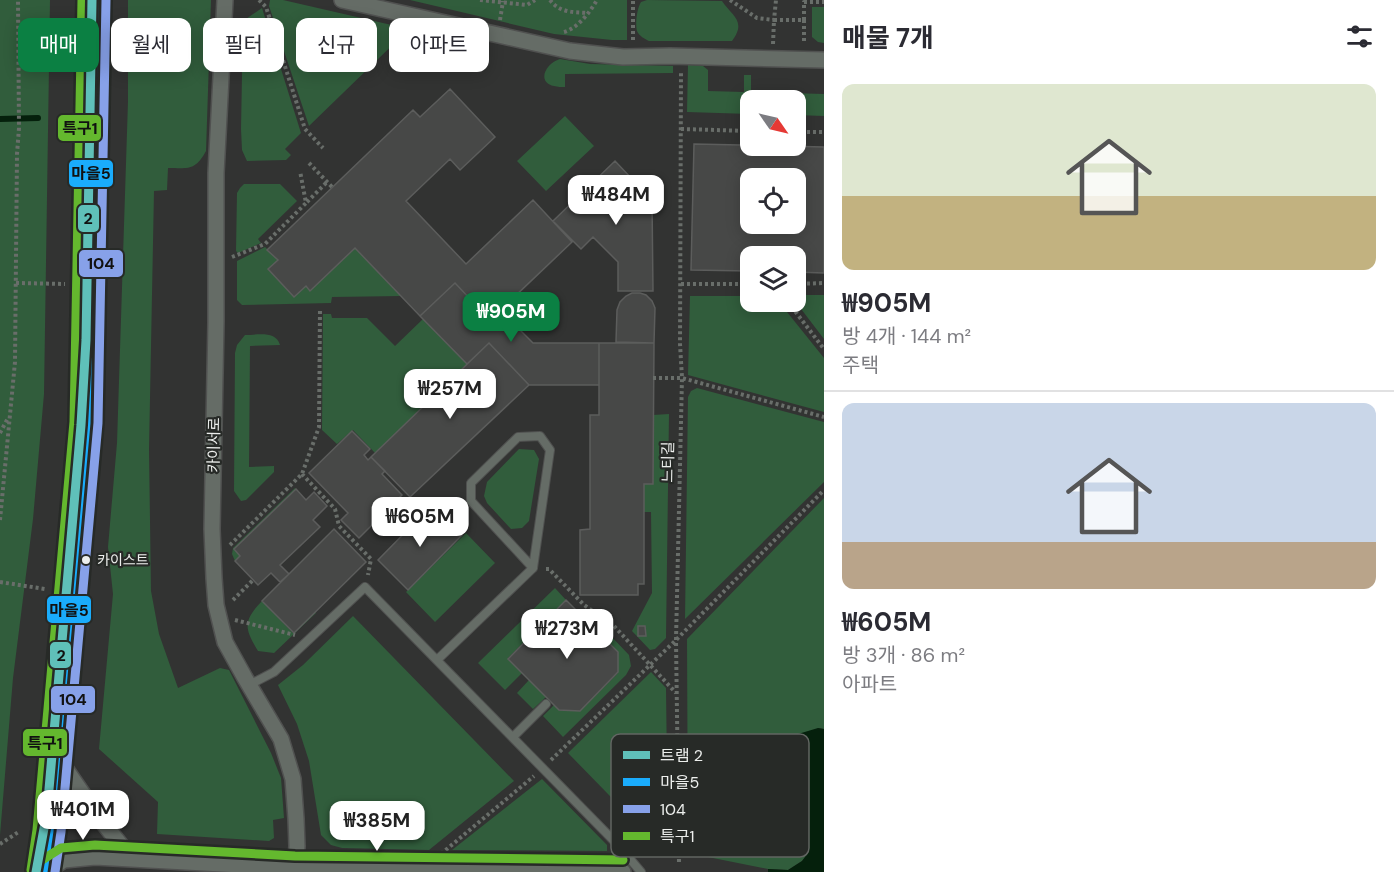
<!DOCTYPE html>
<html lang="ko">
<head>
<meta charset="utf-8">
<style>
	:root { --surface:#fff; --page:#f7f7f7; --text:#2b2b33; --muted:#7c7c81; --line:#e1e1e2; --accent:#0b8043 }
	body { margin:0; font-family:"DM Sans","Noto Sans KR",sans-serif; background:var(--page); color:var(--text); height:100vh; display:flex; flex-direction:column; font-size:22px; white-space:nowrap }
	* { box-sizing:border-box; margin:0 }
	p { font-size:20px; color:var(--muted) }
	.icon { flex:none; width:33px; height:33px; fill:none; stroke:currentColor; stroke-width:2; stroke-linecap:round; stroke-linejoin:round }
	.map { position:relative; flex:1; overflow:hidden }
	.drawer { display:flex; flex-direction:column; background:var(--surface); width:570px }
	.drawer>* { flex:none }
	.top-card { position:absolute; left:18px; top:18px; width:570px; height:54px; display:flex; gap:12px }
	.needle { width:39px; rotate:124deg }
	.tools { position:absolute; left:740px; top:90px; display:grid; gap:12px }
	.tools a { display:grid; place-items:center; width:66px; height:66px; border-radius:12px; background:var(--surface); box-shadow:0 3px 15px #0003; font-size:30px }
	.price { position:absolute; translate:-50% -51px; padding:0 14px; border-radius:12px; background:#fff; color:#222; font-size:20px; line-height:39px; filter:drop-shadow(0 2px 3px #0008) }
	.price::after { content:''; position:absolute; left:50%; top:36px; width:18px; height:14px; margin-left:-9px; background:inherit; clip-path:polygon(0 0,100% 0,50% 100%) }
	.price.active { background:var(--accent); color:#fff }
	ul { padding:0; list-style:none }
	li { display:grid; align-content:center; gap:12px; height:318px; padding:0 18px }
	li+li { border-top:2px solid var(--line) }
	li span { display:grid; place-items:center; height:186px; border-radius:12px; color:#555 }
	li>.icon { margin-inline-start:auto }
	span .icon { width:108px; height:108px; fill:#fffc; stroke-width:1 }
	li b { font-size:26px }
	h2 { display:flex; justify-content:space-between; align-items:center; height:72px; padding:0 18px; font-size:26px }
	.pill { padding:0 21px; border-radius:12px; background:var(--surface); box-shadow:0 3px 15px #0003; font-size:21px; line-height:54px }
	.pill.active { background:var(--accent); color:#fff }
	main { display:flex; flex:1; min-height:0 }
	.map>svg:first-child { display:block }
	.green { fill:#315d3c }
	.water { fill:#05200c }
	.lines { fill:none; stroke-linecap:round; stroke-linejoin:round }
	.stream { stroke:#05200c; stroke-width:6 }
	.building { fill:#474847; stroke:#5c5d5c; stroke-width:1.5; fill-rule:evenodd }
	.lane-casing { stroke:#505150; stroke-width:10 }
	.street-casing { stroke:#505150; stroke-width:18 }
	.secondary-casing { stroke:#505150; stroke-width:24 }
	.path { stroke:#696e6a; stroke-width:4; stroke-dasharray:3 3; stroke-linecap:butt }
	.lane { stroke:#656c66; stroke-width:8 }
	.street { stroke:#656c66; stroke-width:15 }
	.secondary { stroke:#676e68; stroke-width:21 }
	.bus-1-casing { stroke:#272a27; stroke-width:14 }
	.bus-2-casing { stroke:#272a27; stroke-width:14 }
	.bus-3-casing { stroke:#272a27; stroke-width:14 }
	.bus-1 { stroke:#1aacfc; stroke-width:9 }
	.bus-2 { stroke:#87a1e9; stroke-width:9 }
	.bus-3 { stroke:#64b82e; stroke-width:9 }
	.tram-1-casing { stroke:#272a27; stroke-width:14 }
	.tram-1 { stroke:#5fc0b9; stroke-width:9 }
	.bus-dot { fill:#edefed; stroke:#272a27; stroke-width:2 }
	.labels { text-anchor:middle; dominant-baseline:central; stroke-width:4.5; stroke-linejoin:round; paint-order:stroke }
	.bus-label { font-size:14px; fill:#edefed; stroke:#272a27; text-anchor:start }
	.street-label { font-size:15px; fill:#edefed; stroke:#272a27 }
	.key { fill:#272a27; stroke:#626562; stroke-width:1.5 }
	.key-label { font-size:16px; fill:#edefed }
	.line-badge { stroke:#272a27; stroke-width:2 }
	.pale-badge-label { font-size:16px; text-anchor:middle; font-weight:bold; fill:#111 }
</style>
</head>
<body>
<main>
<div class="map">
<svg width="824" height="872" viewBox="0 0 824 872">
	<rect width="100%" height="100%" fill="#323332"/>
	<!-- green -->
	<path class="green" d="M0 0H50L44 394 33 519 13 678 0 835Z
		M128 0H211L206 151C195 171 189 168 168 168L167 190 154 191 149 450 151 591 159 634 178 688 220 668 229 670 271 753 281 778 284 818 273 820 274 838 269 841 157 834 158 802 99 749 113 594 108 547 117 443 128 101Z
		M270 0H283L409 29 309 126 269 6Z
		M410 0H627V40H612L554 34Z
		M647 0 722 1C732 16 747 21 732 41H649C645 39 639 36 637 31 635 24 637 8 641 2Z
		M812 7H824V43L818 42 812 37Z
		M262 8 301 133 285 149 291 155 286 160 247 161 242 150 241 129 243 21Z
		M560 59 590 64 673 66V73L565 74V87C561 87 558 87 554 86 536 82 546 63 560 59Z
		M688 65 703 66 708 70V91L744 92V75H751V92L824 94V116L795 115V100H785L784 98H766V100H750V114L687 112Z
		M565 116 594 146 546 191 517 161Z
		M244 184H280L297 201 258 239 261 243 238 253 236 251 237 193 240 188Z
		M265 247 310 290 355 248 402 296 332 297 331 303 242 305 237 300V261Z
		M797 295H824V339L795 301V296Z
		M690 296H750V302H779L824 358V412L688 375Z
		M323 314H331L332 318H367L395 346 423 319 467 364 375 453 353 430 337 444 322 430Z
		M245 335C257 335 276 330 280 345L250 346 249 467 274 466V472L246 500 241 501 234 491 235 353 237 345Z
		M697 388 824 422V482L685 619 688 397 691 391Z
		M669 414 666 638 655 649 650 650 632 631 652 593 651 512H644V484L653 415Z
		M519 449 534 450 539 459 529 521 522 528 511 529 487 503 484 496 487 482Z
		M295 488 296 489 234 549 240 556 235 561 232 554 233 548Z
		M824 498V729L818 728 788 782 807 826 809 843 808 854 802 861 788 870 768 869 688 853 687 639Z
		M466 533 495 563 435 622 406 592Z
		M555 588 566 600 508 658 522 673 505 690 478 663Z
		M262 601 293 633 315 612 316 613 274 653 258 651C244 628 243 621 262 601Z
		M353 616 514 781 429 850 342 848 331 845 321 835 309 761 297 724 278 685 303 665Z
		M587 621 609 634 629 655 631 666 626 675 563 737 543 716 554 705 580 711 618 673V652Z
		M651 672 666 688 668 850 637 851 633 847 646 833 568 753Z
		M529 680 546 697 533 709 517 693Z
		M542 779 607 845V851L452 850Z"/>
	<!-- water -->
	<path class="water" d="M818 728 824 729V872H768V869L788 870 802 861 808 853 809 843 807 826 788 782V758L798 734Z"/>
	<g class="lines">
		<!-- stream -->
		<path class="stream" d="M0 119 38 118"/>
	</g>
	<!-- building -->
	<path class="building" d="M450 89 495 137 460 170 450 159 406 201 466 264 533 200 572 242 490 320 455 283 420 316 355 248 310 291 306 286 294 297 268 269 278 260 267 250 413 110 420 117Z
		M694 144 824 147V273L795 272V256H750V271L691 270ZM750 178H795V224H750Z
		M615 161 652 200 653 291H618V262L593 237 581 249 553 221Z
		M455 283 490 320 500 310 533 343H599V385H529L489 343 467 364 420 316Z
		M632 293H640L646 295 652 301 655 308 654 343 616 342 617 310 620 302 626 296Z
		M489 343 529 385 410 497 371 457Z
		M599 343H654L653 484H644V584H638V595H580V530L590 529V415H599Z
		M352 431 370 449 364 455 368 460 371 457 385 471 382 474 402 495 359 538 341 520 348 513 309 473Z
		M296 489 306 500 314 492 327 506 313 520 320 527 280 565 289 574 280 582 271 573 258 585 235 561 240 556 234 549Z
		M432 505 462 535 408 590 378 560Z
		M334 529 366 562 294 633 262 601Z
		M566 600 618 652V672L580 711 559 710 508 659Z
		M638 626H645L646 636H638Z"/>
	<g class="lines">
		<!-- lane casing -->
		<g class="lane-casing">
			<path id="lane" d="M437 660 533 568 550 450 540 436 518 437 471 483V501L533 568
				M249 685 274 672 365 587 619 846 641 872
				M513 737 546 704"/>
		</g>
		<!-- street casing -->
		<g class="street-casing">
			<path id="street" d="M225 0 216 173V322L212 529 214 578 216 605 225 642 245 678 281 739 293 779 296 819 297 846 295 872
				M342 0 570 51 623 57 670 56 824 60
				M56 755 100 819 132 859
				M45 872 64 860 95 857 295 868 623 872"/>
		</g>
		<!-- secondary casing -->
		<g class="secondary-casing">
			<path id="secondary" d="M43 872 49 831 86 423 93 107 94 0"/>
		</g>
		<!-- path -->
		<path class="path" d="M259 0 266 7 305 129 323 148
			M480 0 527 5 535 0
			M550 0C560 13 573 12 588 13
			M730 0 757 18 774 20 776 0
			M500 20 503 1
			M804 20V43
			M564 32C578 28 590 12 597 0
			M633 40V0
			M773 44 774 20H804V2H824
			M681 129 750 131
			M795 132H824
			M309 163 332 187
			M307 202 327 182
			M232 257 265 244 306 203 300 171
			M16 283 65 284
			M681 284H750
			M795 284 824 283
			M788 302 824 349
			M653 378H682L824 417
			M0 433 8 418
			M302 474 335 509 339 526 371 559 368 575
			M0 520 15 362 17 154 19 128 18 0
			M230 545 302 474 319 427 320 310
			M546 569H549L584 605 614 626 676 693
			M0 582 45 589
			M233 600 253 580
			M235 620 295 635
			M551 760 676 640 824 490
			M0 844 20 831
			M441 854 534 776
			M679 862 676 640 682 378 680 344 681 71"/>
		<!-- lane -->
		<use href="#lane" class="lane"/>
		<!-- street -->
		<use href="#street" class="street"/>
		<!-- secondary -->
		<use href="#secondary" class="secondary"/>
		<!-- bus-1 casing -->
		<g class="bus-1-casing">
			<path id="bus-1" d="M43 872 49 831 86 423 94 0"/>
		</g>
		<!-- bus-2 casing -->
		<g class="bus-2-casing">
			<path id="bus-2" d="M55 872 61 832 98 423 106 0"/>
		</g>
		<!-- bus-3 casing -->
		<g class="bus-3-casing">
			<path id="bus-3" d="M39 862 61 848 95 845 295 856 623 860
				M31 870 37 830 74 422 82 0"/>
		</g>
		<!-- bus-1 -->
		<use href="#bus-1" class="bus-1"/>
		<!-- bus-2 -->
		<use href="#bus-2" class="bus-2"/>
		<!-- bus-3 -->
		<use href="#bus-3" class="bus-3"/>
		<!-- tram-1 casing -->
		<g class="tram-1-casing">
			<path id="tram-1" d="M36 872 47 812 81 425 86 340 92 0"/>
		</g>
		<!-- tram-1 -->
		<use href="#tram-1" class="tram-1"/>
	</g>
	<!-- markers -->
	<circle class="bus-dot" cx="86" cy="560" r="5"/>
	<g class="labels">
		<!-- bus labels -->
		<g class="bus-label">
			<text x="97" y="560">카이스트</text>
		</g>
		<!-- street labels -->
		<g class="street-label">
			<text transform="translate(214 445) rotate(-89)">카이서로</text>
			<text transform="translate(668 462) rotate(-89)">느티길</text>
		</g>
	</g>
	<!-- legend -->
	<rect x="611" y="734" width="198" height="123" rx="9" class="key"/>
	<rect x="623" y="751" width="27" height="8" fill="#5fc0b9"/>
	<rect x="623" y="778" width="27" height="8" fill="#1aacfc"/>
	<rect x="623" y="805" width="27" height="8" fill="#87a1e9"/>
	<rect x="623" y="832" width="27" height="8" fill="#64b82e"/>
	<g class="key-label">
		<text x="660" y="761">트램 2</text>
		<text x="660" y="788">마을5</text>
		<text x="660" y="815">104</text>
		<text x="660" y="842">특구1</text>
	</g>
	<g class="line-badge">
		<rect x="57" y="114" width="45" height="28" rx="6" fill="#64b82e"/>
		<rect x="68" y="159" width="46" height="29" rx="6" fill="#1aacfc"/>
		<rect x="77" y="204" width="23" height="29" rx="6" fill="#5fc0b9"/>
		<rect x="78" y="249" width="46" height="29" rx="6" fill="#87a1e9"/>
		<rect x="46" y="595" width="46" height="29" rx="6" fill="#1aacfc"/>
		<rect x="49" y="641" width="23" height="28" rx="6" fill="#5fc0b9"/>
		<rect x="50" y="685" width="46" height="29" rx="6" fill="#87a1e9"/>
		<rect x="22" y="728" width="46" height="29" rx="6" fill="#64b82e"/>
	</g>
	<g class="pale-badge-label">
		<text x="80" y="134">특구1</text>
		<text x="91" y="179">마을5</text>
		<text x="88" y="224">2</text>
		<text x="101" y="269">104</text>
		<text x="69" y="616">마을5</text>
		<text x="61" y="661">2</text>
		<text x="73" y="705">104</text>
		<text x="45" y="749">특구1</text>
	</g>
</svg>
<div class="tools">
<a><svg class="needle" viewBox="-14 -14 28 28"><path d="M0-13l5 13h-10z" fill="#e53935"/><path d="M0 13l5-13h-10z" fill="#7c7c81"/></svg></a>
<a><svg class="icon" aria-label="locate" viewBox="0 0 24 24"><circle cx="12" cy="12" r="6"/><path d="M12 2v4M12 18v4M2 12h4M18 12h4"/></svg></a>
<a><svg class="icon" aria-label="layers" viewBox="0 0 24 24"><path d="M12 4l9 5-9 5-9-5zM3 14l9 5 9-5"/></svg></a>
</div>
<b class="price" style="left:616px;top:226px">₩484M</b>
<b class="price active" style="left:511px;top:343px">₩905M</b>
<b class="price" style="left:450px;top:420px">₩257M</b>
<b class="price" style="left:420px;top:548px">₩605M</b>
<b class="price" style="left:567px;top:660px">₩273M</b>
<b class="price" style="left:83px;top:841px">₩401M</b>
<b class="price" style="left:377px;top:852px">₩385M</b>
<div class="top-card">
<a class="pill active">매매</a>
<a class="pill">월세</a>
<a class="pill">필터</a>
<a class="pill">신규</a>
<a class="pill">아파트</a>
</div>
</div>
<section class="drawer">
<h2>매물 7개<svg class="icon" aria-label="filters" viewBox="0 0 24 24"><path d="M4 7h16M4 17h16"/><circle cx="9" cy="7" r="2"/><circle cx="15" cy="17" r="2"/></svg></h2>
<ul>
<li><span style="background:linear-gradient(#dfe7d0 60%,#c2b280 0)"><svg class="icon" aria-label="home" viewBox="0 0 24 24"><path d="M3 11l9-7 9 7M6 9v11h12V9"/></svg></span><div><b>₩905M</b><p>방 4개 · 144 m²</p><p>주택</p></div></li>
<li><span style="background:linear-gradient(#c9d6e8 75%,#b9a48a 0)"><svg class="icon" aria-label="home" viewBox="0 0 24 24"><path d="M3 11l9-7 9 7M6 9v11h12V9"/></svg></span><div><b>₩605M</b><p>방 3개 · 86 m²</p><p>아파트</p></div></li>
</ul>
</section>
</main>
</body>
</html>
